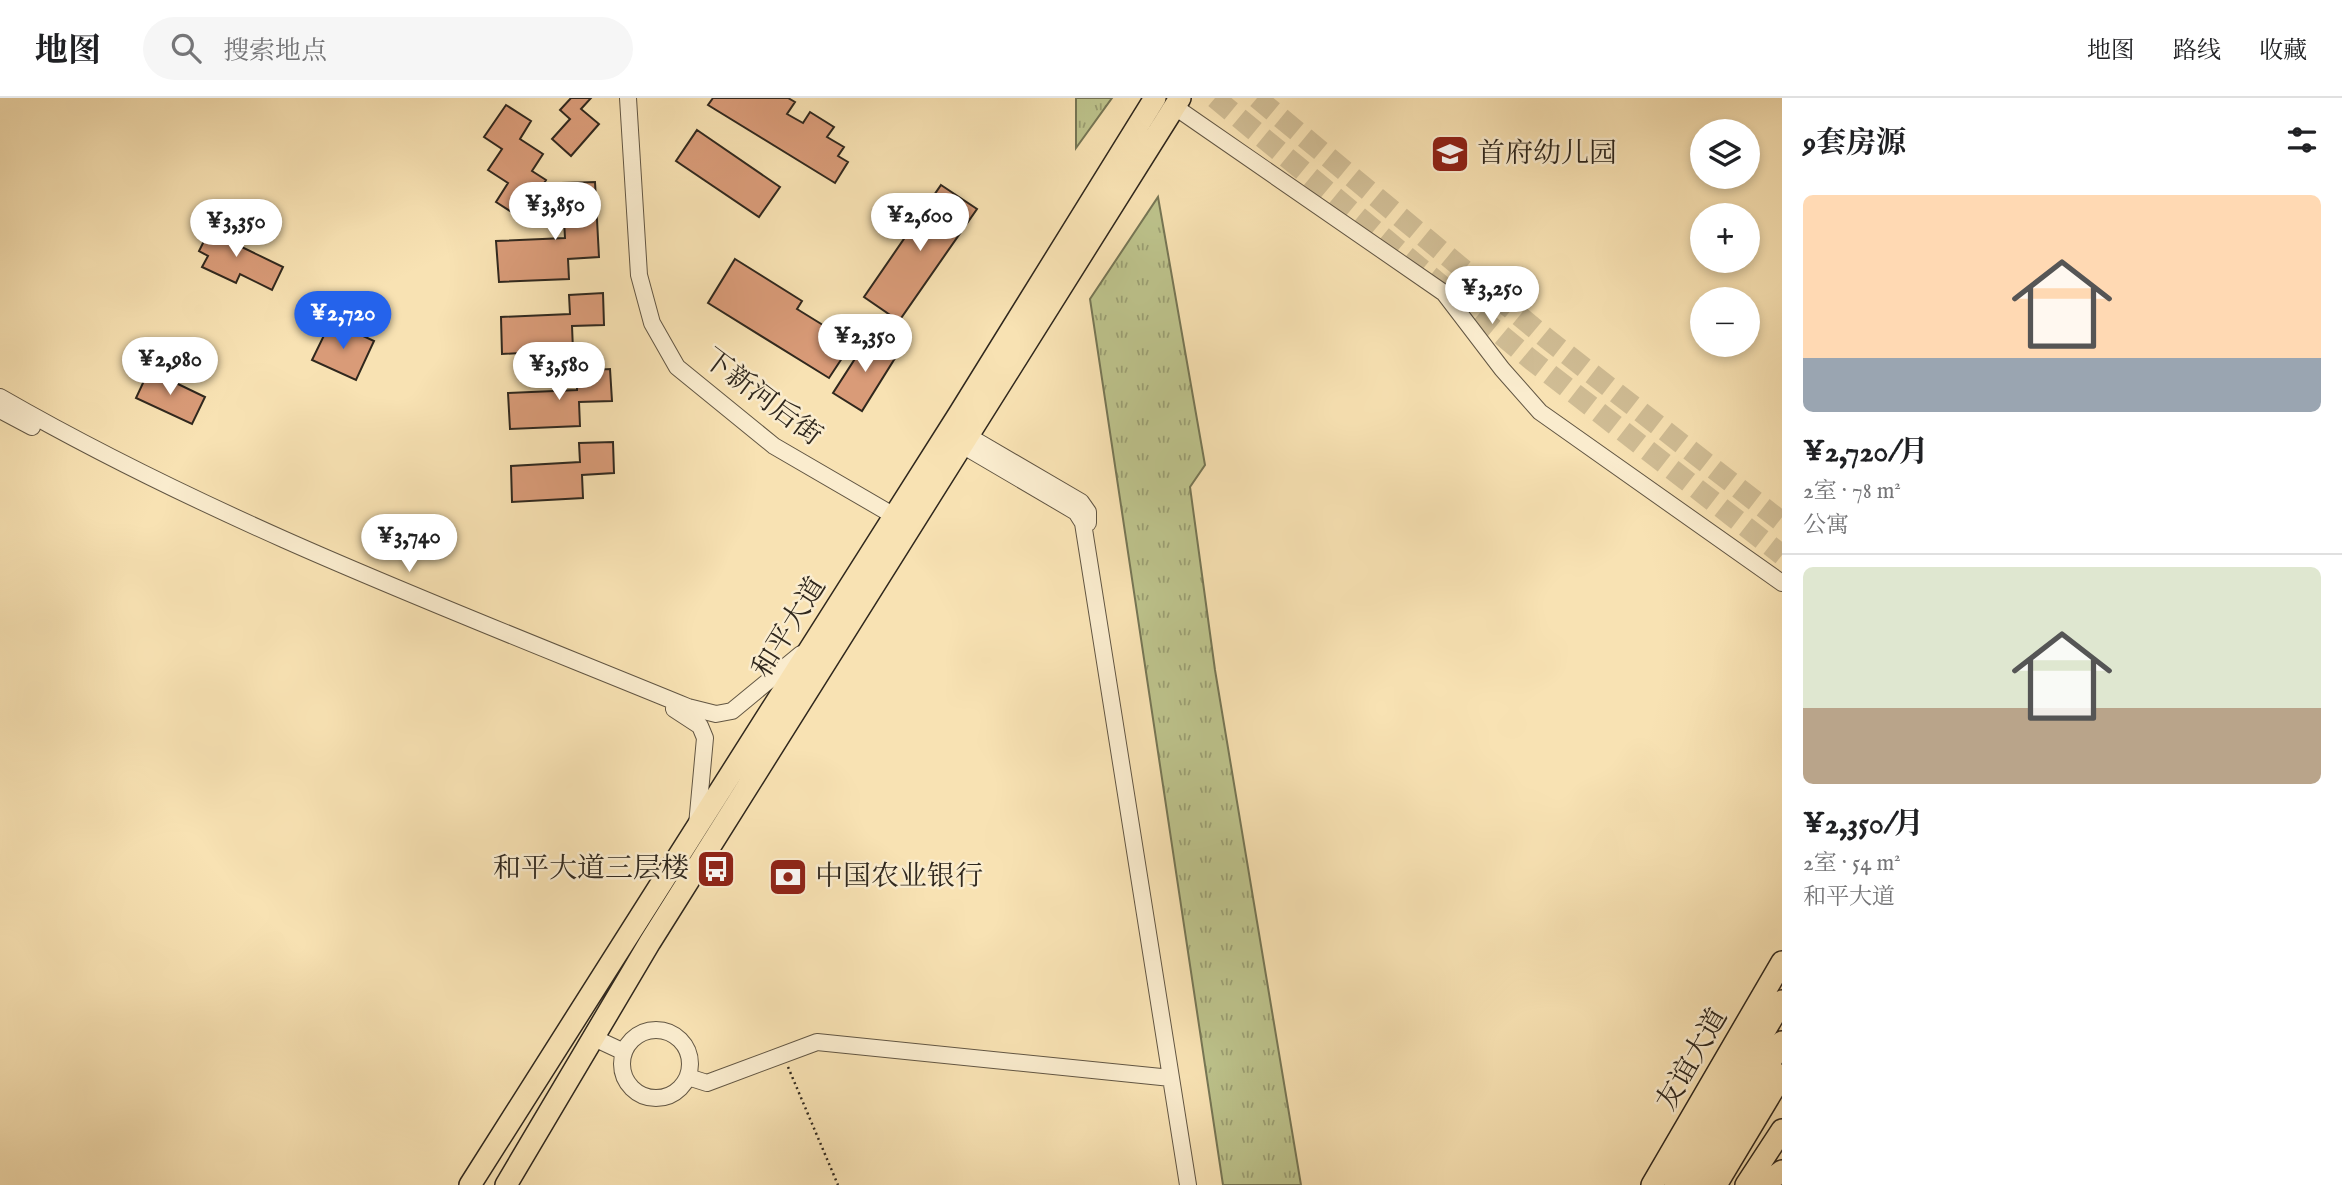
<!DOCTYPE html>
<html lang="zh">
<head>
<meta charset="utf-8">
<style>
	:root { --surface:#fff; --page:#f6f6f6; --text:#202124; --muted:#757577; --line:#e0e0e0; --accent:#2563eb }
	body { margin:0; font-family:"IM FELL English","Noto Serif SC",serif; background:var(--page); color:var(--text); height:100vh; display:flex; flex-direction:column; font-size:26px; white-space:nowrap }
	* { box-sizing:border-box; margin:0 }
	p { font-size:23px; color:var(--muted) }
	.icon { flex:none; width:38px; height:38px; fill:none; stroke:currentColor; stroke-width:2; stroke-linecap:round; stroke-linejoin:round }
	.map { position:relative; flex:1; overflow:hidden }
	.drawer { display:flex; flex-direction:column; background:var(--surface); width:560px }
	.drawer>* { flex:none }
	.tools { position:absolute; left:1690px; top:21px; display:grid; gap:14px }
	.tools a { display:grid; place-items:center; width:70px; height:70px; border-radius:50%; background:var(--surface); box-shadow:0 4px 10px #0003; font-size:35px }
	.price { position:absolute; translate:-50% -60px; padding:0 16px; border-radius:24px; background:#fff; color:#222; font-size:23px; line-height:46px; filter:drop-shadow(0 2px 4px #0008) }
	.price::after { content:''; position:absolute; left:50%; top:42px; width:21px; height:16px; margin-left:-10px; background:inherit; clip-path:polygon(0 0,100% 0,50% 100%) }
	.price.on { background:var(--accent); color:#fff }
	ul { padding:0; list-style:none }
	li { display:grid; align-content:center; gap:14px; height:371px; padding:0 21px }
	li+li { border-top:2px solid var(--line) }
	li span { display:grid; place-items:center; height:217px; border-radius:10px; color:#555 }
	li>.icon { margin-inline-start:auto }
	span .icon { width:126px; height:126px; fill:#fffc; stroke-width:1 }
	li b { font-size:30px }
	h2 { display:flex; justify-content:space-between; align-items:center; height:84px; padding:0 21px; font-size:30px }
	header { display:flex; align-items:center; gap:42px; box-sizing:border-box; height:98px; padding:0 35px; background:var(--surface); border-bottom:2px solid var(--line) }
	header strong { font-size:33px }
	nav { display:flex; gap:38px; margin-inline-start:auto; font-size:24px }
	.search { width:490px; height:63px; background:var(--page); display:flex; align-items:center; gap:18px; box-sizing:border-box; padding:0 24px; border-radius:38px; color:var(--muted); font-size:26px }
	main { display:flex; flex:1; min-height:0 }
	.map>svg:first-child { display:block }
	.grass { fill:url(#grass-tufts); stroke:#767655; stroke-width:2 }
	.building { fill:#d99b78; stroke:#30281e; stroke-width:2 }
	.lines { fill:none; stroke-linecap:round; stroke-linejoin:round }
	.major-tunnel { stroke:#d0bd95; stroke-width:21; stroke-dasharray:21 10; stroke-linecap:butt }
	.minor-casing { stroke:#625643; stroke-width:18 }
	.major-casing { stroke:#30281e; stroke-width:24 }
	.path { stroke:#30281e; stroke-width:2.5; stroke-dasharray:2 3.5; stroke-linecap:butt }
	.minor { stroke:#faecce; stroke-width:16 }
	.major { stroke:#f8e2b3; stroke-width:21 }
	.labels { text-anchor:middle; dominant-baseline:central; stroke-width:5; stroke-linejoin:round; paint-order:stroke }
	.poi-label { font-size:28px; fill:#30281e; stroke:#faecce; text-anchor:start }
	.street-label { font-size:28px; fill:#30281e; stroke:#faecce }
</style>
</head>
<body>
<header>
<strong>地图</strong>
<div class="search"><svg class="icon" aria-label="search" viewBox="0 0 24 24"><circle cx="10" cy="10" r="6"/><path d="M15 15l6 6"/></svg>搜索地点</div>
<nav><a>地图</a><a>路线</a><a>收藏</a></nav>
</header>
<main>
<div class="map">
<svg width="1782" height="1087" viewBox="0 0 1782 1087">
	<defs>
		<pattern id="grass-tufts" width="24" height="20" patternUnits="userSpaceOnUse" patternTransform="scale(1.75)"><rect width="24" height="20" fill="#bdc38c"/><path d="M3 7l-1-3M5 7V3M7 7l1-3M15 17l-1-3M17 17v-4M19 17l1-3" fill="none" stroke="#9a9e72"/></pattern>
	</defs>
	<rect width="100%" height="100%" fill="#f8e2b3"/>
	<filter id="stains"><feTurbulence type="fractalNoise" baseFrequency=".00286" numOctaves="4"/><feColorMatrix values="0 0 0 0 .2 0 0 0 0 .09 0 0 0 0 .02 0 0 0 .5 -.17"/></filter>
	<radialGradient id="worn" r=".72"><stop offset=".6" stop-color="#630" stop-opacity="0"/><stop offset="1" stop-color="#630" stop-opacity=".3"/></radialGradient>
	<!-- grass -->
	<path class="grass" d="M1076 0H1112L1076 50Z
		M1158 99 1205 367 1190 389 1215 572 1301 1087H1223L1090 201Z"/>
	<!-- building -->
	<path class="building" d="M571 0H591L581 11 599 26 571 58 552 41 570 21 560 12Z
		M713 0H788L795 4 787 16 803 25 810 14 834 29 827 39 844 49 838 58 848 64 835 85 708 7Z
		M506 7 531 23 520 41 543 56 532 73 546 82 533 103 543 109 532 127 496 104 508 85 488 72 502 51 484 39Z
		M697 32 780 89 759 119 676 63Z
		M595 84 599 159 568 161 569 181 499 184 496 143 565 140 562 85Z
		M941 87 977 111 899 223 864 199Z
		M216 119 232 127 225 141 283 169 272 192 240 176 236 185 202 169 208 158 199 153Z
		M735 161 802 203 797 211 852 245 829 280 708 205Z
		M603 195 604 227 572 228 573 252 502 256 501 219 570 216 569 197Z
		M331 223 374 243 356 282 312 262Z
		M869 239 897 257 862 313 833 295Z
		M610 271 612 303 579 304 580 328 510 331 508 295 577 292V273Z
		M149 272 205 299 192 326 136 300Z
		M613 344 614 375 582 377 583 400 512 404 511 368 580 364 579 345Z"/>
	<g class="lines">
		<!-- major-tunnel -->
		<path class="major-tunnel" d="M1215 0 1529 260 1782 457
			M1257 0 1546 240 1782 424"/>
		<!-- minor casing -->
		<g class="minor-casing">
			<path id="minor" d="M628 0 639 177 652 225 677 269 774 348 903 423
				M1175 9 1444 195 1502 271 1540 314 1782 485
				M0 299C219 425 454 513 688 609L716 616 732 613 801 556
				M0 312 32 329
				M968 338 1081 404 1088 414V425
				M962 347 1076 414 1083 425 1188 1087
				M674 611 700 628 705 640 697 727
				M622 966a34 34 0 1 1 68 0a34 34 0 1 1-68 0Z
				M594 940 624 954
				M688 979 707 985 817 944 1171 980"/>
		</g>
		<!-- major casing -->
		<g class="major-casing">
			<path id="major" d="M470 1087 959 316 1155 0
				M506 1087 650 844 1180 0
				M1652 1087 1782 864
				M1675 1087 1782 903
				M1697 1087 1782 944
				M1716 1087 1782 977
				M1746 1087 1782 1032
				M1763 1087 1782 1073"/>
		</g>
		<!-- path -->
		<path class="path" d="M788 969 838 1087"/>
		<!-- minor -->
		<use href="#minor" class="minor"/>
		<!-- major -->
		<use href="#major" class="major"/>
	</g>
	<!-- icons -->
	<defs>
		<g id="school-square" transform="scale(2.0125)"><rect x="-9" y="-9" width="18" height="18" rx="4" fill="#8f2418" stroke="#faecce"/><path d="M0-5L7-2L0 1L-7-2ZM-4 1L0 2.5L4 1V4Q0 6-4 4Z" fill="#fff"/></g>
		<g id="bus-square" transform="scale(2.0125)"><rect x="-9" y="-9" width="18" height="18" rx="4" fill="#8f2418" stroke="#faecce"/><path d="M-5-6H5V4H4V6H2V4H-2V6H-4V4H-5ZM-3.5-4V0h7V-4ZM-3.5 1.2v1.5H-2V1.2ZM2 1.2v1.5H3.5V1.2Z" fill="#fff"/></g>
		<g id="bank-square" transform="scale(2.0125)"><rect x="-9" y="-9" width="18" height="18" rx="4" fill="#8f2418" stroke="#faecce"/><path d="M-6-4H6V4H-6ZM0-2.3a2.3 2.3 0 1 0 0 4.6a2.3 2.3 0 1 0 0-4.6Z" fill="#fff"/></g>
	</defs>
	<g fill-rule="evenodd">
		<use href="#school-square" x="1450" y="56"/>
		<use href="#bus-square" x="716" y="771"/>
		<use href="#bank-square" x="788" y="779"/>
	</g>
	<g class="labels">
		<!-- poi labels -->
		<g class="poi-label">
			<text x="1477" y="56">首府幼儿园</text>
			<text x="689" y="771" text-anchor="end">和平大道三层楼</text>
			<text x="815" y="779">中国农业银行</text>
		</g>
		<!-- street labels -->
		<g class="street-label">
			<text transform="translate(762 300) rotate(37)">下新河后街</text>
			<text transform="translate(790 530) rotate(-58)">和平大道</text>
			<text transform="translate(1693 962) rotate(-60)">友谊大道</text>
		</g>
	</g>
	<rect width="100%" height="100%" filter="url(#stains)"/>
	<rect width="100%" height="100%" fill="url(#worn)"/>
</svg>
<div class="tools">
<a><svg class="icon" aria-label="layers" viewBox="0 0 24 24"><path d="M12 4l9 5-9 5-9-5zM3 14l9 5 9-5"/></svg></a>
<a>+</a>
<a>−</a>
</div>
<b class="price" style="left:555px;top:144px">¥3,850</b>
<b class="price" style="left:920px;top:155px">¥2,600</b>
<b class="price" style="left:236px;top:161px">¥3,350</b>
<b class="price" style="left:1492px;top:228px">¥3,250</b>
<b class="price on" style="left:343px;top:253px">¥2,720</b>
<b class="price" style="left:865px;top:276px">¥2,350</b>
<b class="price" style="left:170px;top:299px">¥2,980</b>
<b class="price" style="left:559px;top:304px">¥3,580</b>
<b class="price" style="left:409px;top:476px">¥3,740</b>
</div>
<section class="drawer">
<h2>9套房源<svg class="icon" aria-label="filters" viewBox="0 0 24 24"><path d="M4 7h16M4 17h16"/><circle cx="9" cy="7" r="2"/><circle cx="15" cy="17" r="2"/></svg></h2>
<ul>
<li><span style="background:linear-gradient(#ffd9b3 75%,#9aa5b1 0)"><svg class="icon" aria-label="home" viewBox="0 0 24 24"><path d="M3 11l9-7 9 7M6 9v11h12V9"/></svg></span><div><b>¥2,720/月</b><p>2室 · 78 m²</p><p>公寓</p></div></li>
<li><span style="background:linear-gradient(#dfe7d0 65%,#b9a48a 0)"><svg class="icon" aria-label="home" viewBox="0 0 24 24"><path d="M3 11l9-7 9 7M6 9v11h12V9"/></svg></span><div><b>¥2,350/月</b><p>2室 · 54 m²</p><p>和平大道</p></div></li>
</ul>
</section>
</main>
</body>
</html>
